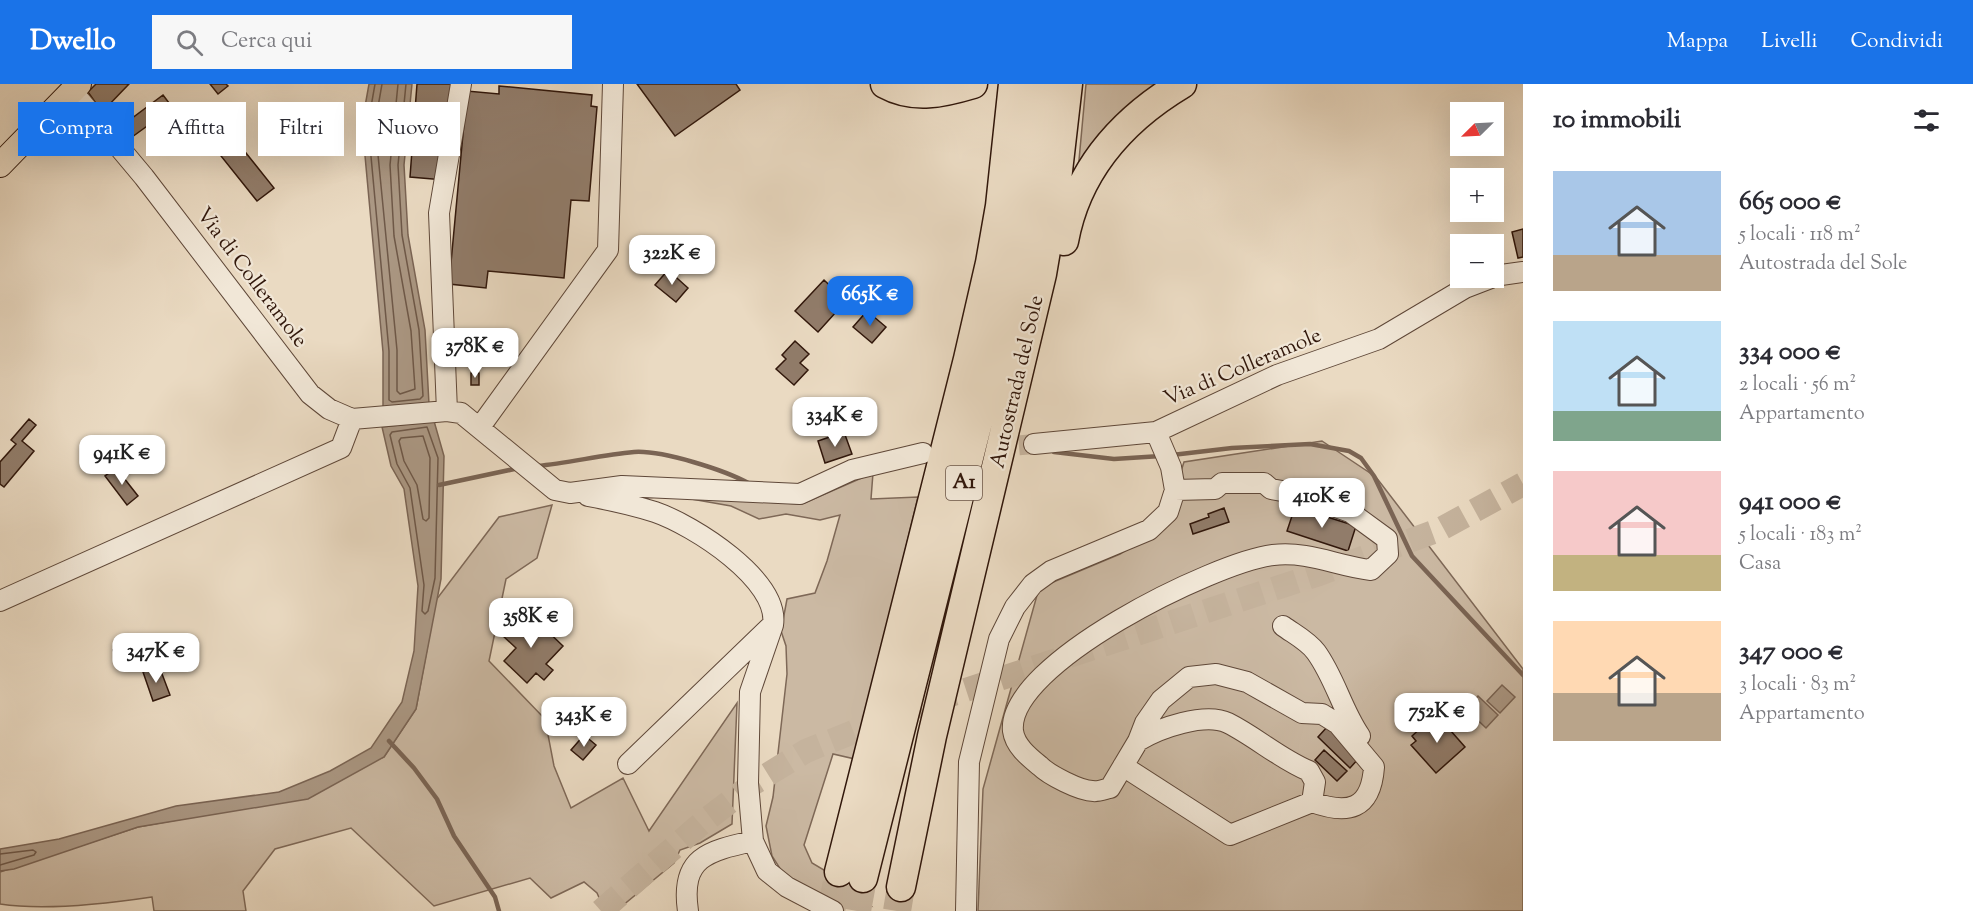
<!DOCTYPE html>
<html lang="it">
<head>
<meta charset="utf-8">
<style>
	:root { --surface:#fff; --page:#f7f7f7; --text:#2b2b33; --muted:#7c7c81; --accent:#1a73e8 }
	body { margin:0; font-family:"Sorts Mill Goudy",serif; background:var(--page); color:var(--text); height:100vh; display:flex; flex-direction:column; font-size:22px; white-space:nowrap }
	* { box-sizing:border-box; margin:0 }
	p { font-size:20px; color:var(--muted) }
	.icon { flex:none; width:33px; height:33px; fill:none; stroke:currentColor; stroke-width:2; stroke-linecap:round; stroke-linejoin:round }
	.map { position:relative; flex:1; overflow:hidden }
	.panel { display:flex; flex-direction:column; background:var(--surface); width:450px }
	.panel>* { flex:none }
	.guide { position:absolute; left:18px; top:18px; width:570px; height:54px; display:flex; gap:12px }
	.needle { width:39px; rotate:246deg }
	.fabs { position:absolute; left:1450px; top:18px; display:grid; gap:12px }
	.fabs a { display:grid; place-items:center; width:54px; height:54px; border-radius:0px; background:var(--surface); box-shadow:0 6px 24px #0002; font-size:30px }
	.price { position:absolute; translate:-50% -51px; padding:0 14px; border-radius:12px; background:#fff; color:#222; font-size:20px; line-height:39px; filter:drop-shadow(0 2px 3px #0008) }
	.price::after { content:''; position:absolute; left:50%; top:36px; width:18px; height:14px; margin-left:-9px; background:inherit; clip-path:polygon(0 0,100% 0,50% 100%) }
	.price.selected { background:var(--accent); color:#fff }
	ul { padding:0; list-style:none }
	li { display:flex; align-items:center; gap:18px; height:150px; padding:0 30px }
	li span { display:grid; place-items:center; flex:none; width:168px; height:120px; border-radius:0px; color:#555 }
	li>.icon { margin-inline-start:auto }
	span .icon { width:72px; height:72px; fill:#fffc; stroke-width:1 }
	li b { font-size:26px }
	h2 { display:flex; justify-content:space-between; align-items:center; height:72px; padding:0 30px; font-size:26px }
	.tag { padding:0 21px; border-radius:0px; background:var(--surface); box-shadow:0 6px 24px #0002; font-size:21px; line-height:54px }
	.tag.selected { background:var(--accent); color:#fff }
	header { display:flex; align-items:center; gap:36px; box-sizing:border-box; height:84px; padding:0 30px; background:var(--accent); color:#fff }
	header strong { font-size:28px }
	nav { display:flex; gap:33px; margin-inline-start:auto; font-size:21px }
	.search { width:420px; height:54px; background:var(--page); display:flex; align-items:center; gap:15px; box-sizing:border-box; padding:0 21px; border-radius:0px; color:var(--muted); font-size:22px }
	main { display:flex; flex:1; min-height:0 }
	.map>svg:first-child { display:block }
	.green { fill:#cbb9a3; stroke:#7e6857; stroke-width:1.5 }
	.water { fill:#ab9884; stroke:#7a6454; stroke-width:1.5 }
	.lines { fill:none; stroke-linecap:round; stroke-linejoin:round }
	.shore { stroke:#6e5848; stroke-width:1.5 }
	.stream { stroke:#7a6454; stroke-width:4.5 }
	.building { fill:#917c6a; stroke:#31170b; stroke-width:1.5 }
	.minor-tunnel { stroke:#c5b39d; stroke-width:20; stroke-dasharray:20 10; stroke-linecap:butt }
	.major-tunnel { stroke:#c5b39d; stroke-width:24; stroke-dasharray:24 12; stroke-linecap:butt }
	.highway-tunnel { stroke:#c5b39d; stroke-width:28; stroke-dasharray:28 14; stroke-linecap:butt }
	.minor-casing { stroke:#5f4839; stroke-width:22 }
	.major-casing { stroke:#31170b; stroke-width:26 }
	.highway-casing { stroke:#31170b; stroke-width:31 }
	.minor { stroke:#f1e7d7; stroke-width:20 }
	.major { stroke:#eadac2; stroke-width:24 }
	.highway { stroke:#eadac2; stroke-width:28 }
	.labels { text-anchor:middle; dominant-baseline:central; stroke-width:4.5; stroke-linejoin:round; paint-order:stroke }
	.shield { fill:#f1e7d7; stroke:#6b5548; stroke-width:1.5 }
	.shield-label { font-size:20px; font-weight:bold; fill:#31170b }
	.street-label { font-size:21px; fill:#31170b; stroke:#f1e7d7 }
</style>
</head>
<body>
<header>
<strong>Dwello</strong>
<div class="search"><svg class="icon" aria-label="search" viewBox="0 0 24 24"><circle cx="10" cy="10" r="6"/><path d="M15 15l6 6"/></svg>Cerca qui</div>
<nav><a>Mappa</a><a>Livelli</a><a>Condividi</a></nav>
</header>
<main>
<div class="map">
<svg width="1523" height="827" viewBox="0 0 1523 827">
	<rect width="100%" height="100%" fill="#eadac2"/>
	<filter id="stains"><feTurbulence type="fractalNoise" baseFrequency=".00333" numOctaves="4"/><feColorMatrix values="0 0 0 0 .2 0 0 0 0 .09 0 0 0 0 .02 0 0 0 .5 -.17"/></filter>
	<radialGradient id="worn" r=".72"><stop offset=".6" stop-color="#630" stop-opacity="0"/><stop offset="1" stop-color="#630" stop-opacity=".3"/></radialGradient>
	<!-- green -->
	<path class="green" d="M1086 0H1164L1078 87Z
		M1322 357 1376 393 1523 585V827H978L983 705 1039 504 1120 470 1174 436 1175 406 1184 378Z
		M873 389 871 415 918 413 855 675 833 670 804 761 812 779 851 802 871 822 823 812 786 794 772 772 766 742 773 713 787 590 786 562 781 547 787 515 815 509 827 477 840 431 820 436 786 430 759 435 731 422 680 413 802 420Z
		M552 421 537 474 506 495 489 577 545 635 554 682 571 724 623 694 649 747 737 619 732 740 700 759 680 766 674 779 616 827H605L597 809 584 798 551 814 530 794 434 822 351 744 275 765 243 807 246 827H154L152 813C105 820 45 827 0 820V788L138 743 221 728 384 673 416 625 436 516 499 433Z"/>
	<!-- water -->
	<path class="water" d="M369 0H412L404 81 408 151 425 246 429 320 383 326V268L362 39Z
		M434 337 444 372 441 495 416 625 384 673 308 715 138 743 14 785 0 787V765L59 755 176 722 279 708 330 687 371 664 402 618 414 567 418 502 404 405 391 382 382 343Z
		M1502 601 1515 613 1500 629 1487 617Z
		M1478 612 1498 631 1486 644 1466 625Z"/>
	<g class="lines">
		<!-- shore -->
		<path class="shore" d="M375 0 368 40 389 267V316L392 318 420 315 423 312 419 246 402 151 398 81 406 0
			M382 0 375 40 397 266V307L400 310 415 305 411 247 394 152 390 81 398 0
			M427 343 438 374 435 494 428 527 425 530 422 527 424 501 410 404 397 380 390 351 392 348Z
			M423 352 430 374 429 434 426 437 423 435 417 401 404 377 399 357 401 354Z
			M0 770 33 766 36 768 34 771 0 781"/>
		<!-- stream -->
		<path class="stream" d="M1054 368 1114 375 1161 372
			M1172 371 1232 364 1310 360 1349 367 1361 374 1374 392 1412 472 1523 591
			M537 382C569 379 601 371 634 368 662 366 725 386 750 400
			M439 401 519 384
			M389 657 414 684 437 715 454 752 495 813 499 827"/>
	</g>
	<!-- building -->
	<path class="building" d="M96 0H129L102 28 88 8Z
		M210 0H226L228 2 218 10Z
		M417 0H453L444 96 410 93Z
		M637 0H736L740 6 675 52Z
		M499 2 592 11 591 22 597 23 589 117 571 116 564 194 488 187 486 204 449 200 467 7 499 10Z
		M163 11 188 44 176 53 161 32 132 53 123 41Z
		M234 54 274 104 257 117 217 67Z
		M1523 145V173L1518 174 1512 148Z
		M668 186 688 204 676 218 655 201Z
		M824 196 846 217 818 248 795 227Z
		M867 227 886 243 872 259 853 243Z
		M795 257 809 270 800 279 808 286 794 301 776 285 786 275 782 271Z
		M471 289H479V301H471Z
		M29 335 36 341 22 357 34 367 4 403 0 400V378L16 360 11 356Z
		M844 348 852 370 825 379 818 357Z
		M116 384 138 412 127 421 105 392Z
		M1295 423 1356 442 1348 467 1287 447Z
		M1224 424 1229 438 1193 450 1190 440 1209 433 1208 430Z
		M520 531 535 545 540 540 563 562 546 580 553 586 544 596 536 589 527 599 504 577 516 564 502 551Z
		M131 559 137 574 119 581 113 566Z
		M159 582 170 611 153 617 143 588Z
		M1436 630 1465 663 1436 689 1411 661 1416 657 1412 652Z
		M1327 643 1359 674 1350 684 1318 653Z
		M584 651 596 661 583 676 571 666Z
		M1324 666 1347 687 1337 697 1315 676Z"/>
	<g class="lines">
		<!-- minor-tunnel -->
		<path class="minor-tunnel" d="M989 364 1034 360"/>
		<!-- major-tunnel -->
		<path class="major-tunnel" d="M601 827 702 739 754 699 806 667 920 621 1319 490 1439 446 1523 400"/>
		<!-- highway-tunnel -->
		<path class="highway-tunnel" d="M831 827 839 788
			M857 827 863 794
			M897 827 901 803"/>
		<!-- minor casing -->
		<g class="minor-casing">
			<path id="minor" d="M72 7 144 93 310 310 329 325 352 335 447 327 461 329 555 406 570 409 622 402 800 410 852 386 923 369
				M1494 192 1523 188
				M447 327 439 129 461 0
				M480 343 608 166 613 0
				M1034 360 1156 348 1277 291 1379 255 1465 204 1491 194
				M588 412C610 416 633 421 655 428 693 441 780 496 773 541L750 608 748 699 753 757 767 787 787 803 833 827
				M0 517 341 364 352 335
				M1283 542C1294 550 1308 557 1316 568 1335 594 1342 626 1360 652
				M1138 657C1159 644 1205 628 1228 639 1256 653 1280 675 1309 687L1315 698 1312 718
				M628 680 769 544
				M1123 682 1230 751 1312 718C1348 731 1371 726 1374 683L1338 640 1322 630 1302 629 1247 598 1216 590 1189 593 1161 616 1145 639 1138 657 1110 704C1105 705 1098 708 1093 707 1080 707 1049 691 1040 682 1029 673 1015 662 1013 647 1006 580 1215 478 1273 471 1310 467 1336 482 1371 486L1388 470 1387 455 1350 428 1299 410 1271 405 1264 399H1222L1215 405 1175 406
				M688 827C680 773 708 767 753 757
				M966 827 969 678 999 555 1015 523 1033 500 1051 487 1149 446 1168 428 1175 406 1171 383 1156 348"/>
		</g>
		<!-- major casing -->
		<g class="major-casing">
			<path id="major" d="M0 81 79 0"/>
		</g>
		<!-- highway casing -->
		<g class="highway-casing">
			<path id="highway" d="M885 0C914 16 943 9 973 0
				M1064 157C1077 86 1122 36 1182 0
				M839 788 968 275 990 179 1000 122 1013 0
				M863 794 1015 191 1034 65 1040 0
				M901 803 932 652 1042 190 1055 113 1068 0"/>
		</g>
		<!-- minor -->
		<use href="#minor" class="minor"/>
		<!-- major -->
		<use href="#major" class="major"/>
		<!-- highway -->
		<use href="#highway" class="highway"/>
	</g>
	<g class="labels">
		<!-- shield labels -->
		<rect class="shield" x="946" y="382" width="36" height="34" rx="4.5"/>
		<g class="shield-label">
			<text x="964" y="399">A1</text>
		</g>
		<!-- street labels -->
		<g class="street-label">
			<text transform="translate(251 194) rotate(53)">Via di Colleramole</text>
			<text transform="translate(1243 284) rotate(-23)">Via di Colleramole</text>
			<text transform="translate(1018 298) rotate(-77)">Autostrada del Sole</text>
		</g>
	</g>
	<rect width="100%" height="100%" filter="url(#stains)"/>
	<rect width="100%" height="100%" fill="url(#worn)"/>
</svg>
<div class="fabs">
<a><svg class="needle" viewBox="-14 -14 28 28"><path d="M0-13l5 13h-10z" fill="#e53935"/><path d="M0 13l5-13h-10z" fill="#7c7c81"/></svg></a>
<a>+</a>
<a>−</a>
</div>
<b class="price" style="left:672px;top:202px">322K €</b>
<b class="price selected" style="left:870px;top:243px">665K €</b>
<b class="price" style="left:475px;top:295px">378K €</b>
<b class="price" style="left:835px;top:364px">334K €</b>
<b class="price" style="left:122px;top:402px">941K €</b>
<b class="price" style="left:1322px;top:445px">410K €</b>
<b class="price" style="left:531px;top:565px">358K €</b>
<b class="price" style="left:156px;top:600px">347K €</b>
<b class="price" style="left:1437px;top:660px">752K €</b>
<b class="price" style="left:584px;top:664px">343K €</b>
<div class="guide">
<a class="tag selected">Compra</a>
<a class="tag">Affitta</a>
<a class="tag">Filtri</a>
<a class="tag">Nuovo</a>
</div>
</div>
<section class="panel">
<h2>10 immobili<svg class="icon" aria-label="filters" viewBox="0 0 24 24"><path d="M4 7h16M4 17h16"/><circle cx="9" cy="7" r="2"/><circle cx="15" cy="17" r="2"/></svg></h2>
<ul>
<li><span style="background:linear-gradient(#a9c7e8 70%,#b9a48a 0)"><svg class="icon" aria-label="home" viewBox="0 0 24 24"><path d="M3 11l9-7 9 7M6 9v11h12V9"/></svg></span><div><b>665 000 €</b><p>5 locali · 118 m²</p><p>Autostrada del Sole</p></div></li>
<li><span style="background:linear-gradient(#bfe0f5 75%,#7fa58c 0)"><svg class="icon" aria-label="home" viewBox="0 0 24 24"><path d="M3 11l9-7 9 7M6 9v11h12V9"/></svg></span><div><b>334 000 €</b><p>2 locali · 56 m²</p><p>Appartamento</p></div></li>
<li><span style="background:linear-gradient(#f6c9c9 70%,#c2b280 0)"><svg class="icon" aria-label="home" viewBox="0 0 24 24"><path d="M3 11l9-7 9 7M6 9v11h12V9"/></svg></span><div><b>941 000 €</b><p>5 locali · 183 m²</p><p>Casa</p></div></li>
<li><span style="background:linear-gradient(#ffd9b3 60%,#b9a48a 0)"><svg class="icon" aria-label="home" viewBox="0 0 24 24"><path d="M3 11l9-7 9 7M6 9v11h12V9"/></svg></span><div><b>347 000 €</b><p>3 locali · 83 m²</p><p>Appartamento</p></div></li>
</ul>
</section>
</main>
</body>
</html>
